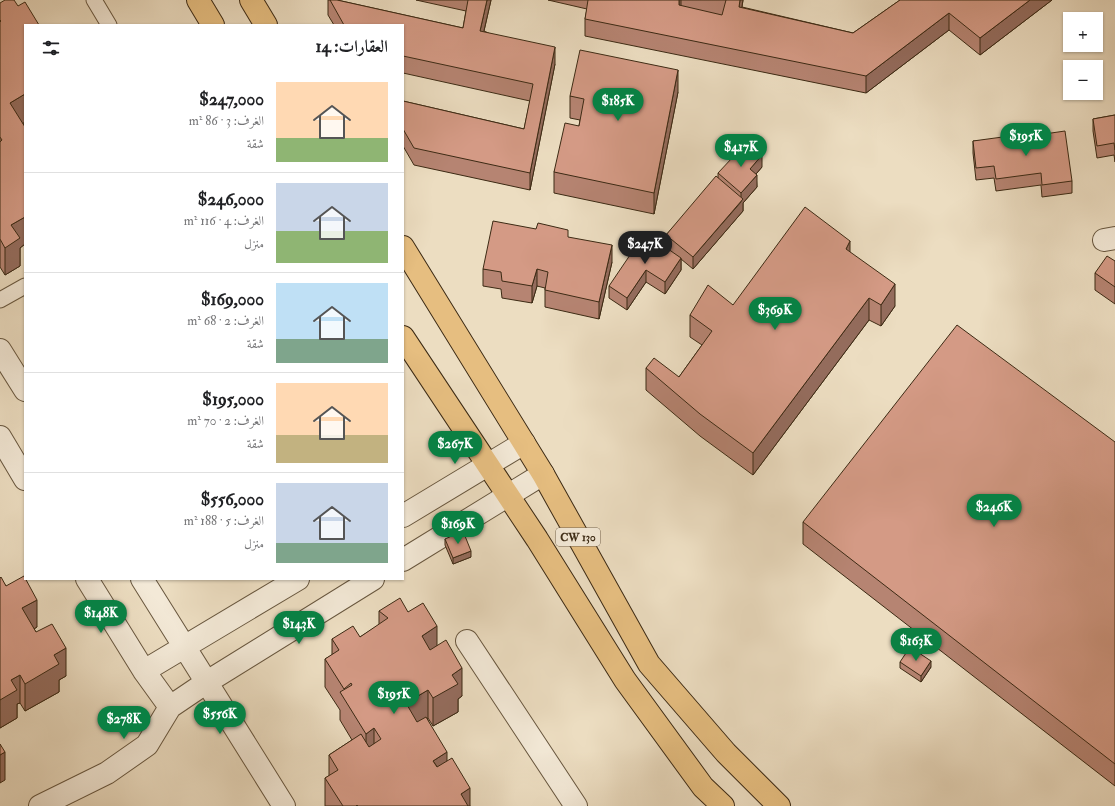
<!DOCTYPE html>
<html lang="ar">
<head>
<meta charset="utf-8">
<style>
	:root { --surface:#fff; --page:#f6f6f6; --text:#202124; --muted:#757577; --line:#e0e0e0; --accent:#0b8043 }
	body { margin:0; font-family:"IM FELL Double Pica",Amiri,serif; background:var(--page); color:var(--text); direction:rtl; height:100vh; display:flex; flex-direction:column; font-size:15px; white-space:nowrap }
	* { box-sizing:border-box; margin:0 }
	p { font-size:13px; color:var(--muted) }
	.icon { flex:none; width:22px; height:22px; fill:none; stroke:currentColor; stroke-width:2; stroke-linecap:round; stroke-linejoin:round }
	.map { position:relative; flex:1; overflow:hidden; direction:ltr }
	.panel { position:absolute; left:24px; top:24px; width:380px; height:556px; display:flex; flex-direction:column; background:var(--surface); border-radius:0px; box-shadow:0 1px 3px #0004; direction:rtl }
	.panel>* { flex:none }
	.controls { position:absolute; left:1063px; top:12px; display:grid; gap:8px }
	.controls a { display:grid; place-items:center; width:40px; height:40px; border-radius:0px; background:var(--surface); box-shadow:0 1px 3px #0004; font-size:20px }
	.price { position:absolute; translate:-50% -34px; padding:0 9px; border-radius:14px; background:var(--accent); color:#fff; font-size:13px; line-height:26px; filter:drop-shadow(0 1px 2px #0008) }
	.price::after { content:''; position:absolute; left:50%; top:24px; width:12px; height:9px; margin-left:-6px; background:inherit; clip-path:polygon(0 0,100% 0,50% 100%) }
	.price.on { background:#222; color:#fff }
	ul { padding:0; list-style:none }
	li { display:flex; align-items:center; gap:12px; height:100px; padding:0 16px }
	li+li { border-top:1px solid var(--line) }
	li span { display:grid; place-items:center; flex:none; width:112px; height:80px; border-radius:0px; color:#555 }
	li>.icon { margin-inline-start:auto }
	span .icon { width:48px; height:48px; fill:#fffc; stroke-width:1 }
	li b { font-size:17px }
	h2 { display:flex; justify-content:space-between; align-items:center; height:48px; padding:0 16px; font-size:17px }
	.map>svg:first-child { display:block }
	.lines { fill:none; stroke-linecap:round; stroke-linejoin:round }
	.service-casing { stroke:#68573f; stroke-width:17 }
	.minor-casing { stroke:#68573f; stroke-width:24 }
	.primary-casing { stroke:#3c2a14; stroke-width:24 }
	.service { stroke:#f3e9d7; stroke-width:15 }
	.minor { stroke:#f3e9d7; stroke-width:22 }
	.primary { stroke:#e6be80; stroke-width:22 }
	.wall { fill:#b68472; stroke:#3c2a14 }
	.shaded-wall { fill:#946c5d; stroke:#3c2a14 }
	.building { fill:#d49a85; stroke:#3c2a14 }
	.labels { text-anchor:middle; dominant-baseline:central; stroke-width:3; stroke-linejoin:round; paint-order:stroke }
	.shield { fill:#f3e9d7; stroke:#73634e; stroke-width:1 }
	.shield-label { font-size:11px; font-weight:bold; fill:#3c2a14 }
</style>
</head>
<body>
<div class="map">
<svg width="1115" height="806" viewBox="0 0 1115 806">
	<rect width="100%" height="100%" fill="#ecddc1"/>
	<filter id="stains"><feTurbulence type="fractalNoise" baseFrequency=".005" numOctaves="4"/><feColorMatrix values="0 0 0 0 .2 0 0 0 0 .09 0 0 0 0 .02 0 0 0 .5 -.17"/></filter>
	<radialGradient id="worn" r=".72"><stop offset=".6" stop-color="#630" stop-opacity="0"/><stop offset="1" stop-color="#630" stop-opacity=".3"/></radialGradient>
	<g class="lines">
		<!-- service casing -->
		<g class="service-casing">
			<path id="service" d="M94 0 109 25
				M0 300 25 286"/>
		</g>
		<!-- minor casing -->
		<g class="minor-casing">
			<path id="minor" d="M1104 240 1115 238
				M0 350 25 390
				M0 437 25 479
				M403 516 524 443
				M403 560 543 474
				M87 579 144 671 170 707
				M142 579 284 806
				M467 641 576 806
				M144 671 298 579
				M40 806 107 773 147 745 170 707 207 682 373 579"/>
		</g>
		<!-- primary casing -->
		<g class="primary-casing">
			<path id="primary" d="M198 0 213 25
				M251 0 266 25
				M403 247 543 474 649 664 726 753 779 806
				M403 337 537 539 625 680 703 787 723 806"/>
		</g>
		<!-- service -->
		<use href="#service" class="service"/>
		<!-- minor -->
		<use href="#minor" class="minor"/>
		<!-- primary -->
		<use href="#primary" class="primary"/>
	</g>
	<!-- wall -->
	<path class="wall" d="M328 0H337L463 28 466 11 416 0H491L484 31 555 64 530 190 414 165 403 146V101L524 129 530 101 403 73V25H334L328 15Z
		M548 0H743L742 7 853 33 900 0H1052L980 55 949 30 866 93 585 36V19L587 9Z
		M0 3 23 123 25 127V244L20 248V266L5 275 0 267Z
		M678 92 654 214 554 193V172L579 126 580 120 570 118V96Z
		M1115 115V162L1114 155 1097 158 1093 131V119Z
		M1010 139 1072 181V193L1042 197 1041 185 996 191 994 178 976 180 973 153V141Z
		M762 167 756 174 757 187 743 203V211L693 269 681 259V270L665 294 646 282 627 310 609 298V286L670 250 666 247V235L718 178V173Z
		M850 252 895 306 881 326 869 320 753 475 700 436 646 390V368L679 377 702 345 690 337V315L733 305Z
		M1115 261V304L1095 290V273Z
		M612 262 599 319 545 307V288L537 286 532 303 502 298 501 289 483 286V269Z
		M1115 442V786L803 544V522Z
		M445 539 471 557 453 564 445 545Z
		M0 578 37 627 34 629 66 676 59 680V692L25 711 20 703 17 704V718L0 728Z
		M379 611 408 612 437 646 462 696 458 699V712L433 726 428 718H427L447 761 470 806H325V778L329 776V755L352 740 340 720V710L325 687V659L332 655V639L360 637 379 625Z
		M900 662 931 667 921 682 900 668Z"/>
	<!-- shaded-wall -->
	<path class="shaded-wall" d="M487 0H491L480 48V31Z
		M679 0H681V6L679 5Z
		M740 0H743L739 24V7Z
		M1030 0H1052L980 55V38Z
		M949 13V30L866 93V76Z
		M555 47V64L530 190V173Z
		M678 70V92L654 214V193Z
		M25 94V122L10 131V103Z
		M762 155V167L750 181V169Z
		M757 175V187L743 203V211L693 269V257L741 202V193Z
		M25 217V244L20 248V266L5 275V248L11 225Z
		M850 241V263L846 249Z
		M612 245V262L599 319V302Z
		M681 258V270L665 294V282Z
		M537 269V286L532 303V286Z
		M646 270V282L627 310V298Z
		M895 284V306L881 326V305Z
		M869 298V320L753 475V453Z
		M471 551V557L453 564V558Z
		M37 600V627L22 636V608Z
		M437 626V654L422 663V636Z
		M66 648V676L59 680V692L25 711V684L54 655Z
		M931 661V667L921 682V676Z
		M462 668V696L458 699V712L433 726V698L452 675Z
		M20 675V703L17 704V718L0 728V700L11 680Z
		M428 690V718L406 731V703Z
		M374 728V756L366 761V734Z
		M5 752V780L0 783V755Z
		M447 752V780L433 761Z
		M470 788V806H461V794Z"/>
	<!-- building -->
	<path class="building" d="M5 0H14L18 6 25 2 39 25H25V94L10 103 25 127V217L11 225 20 238 5 248 0 239V142L2 140 0 137V22L1 21 0 20V3Z
		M330 0H337L463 28 468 0H487L480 31 555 47 530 173 414 148 403 129V101L524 129 533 84 403 56V25H344Z
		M588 0H679V5L722 15 726 0H740L739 7 853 33 900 0H1030L980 38 949 13 866 76 585 19Z
		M580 50 678 70 654 193 554 172 565 123 579 126 584 99 570 96Z
		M1115 115V150L1114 143 1097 146 1093 119Z
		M1065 131 1072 181 1042 185 1041 173 996 179 994 166 976 168 973 141 1010 136V139Z
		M747 142 762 155 750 169 757 175 741 193 718 173Z
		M716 176 743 199 693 257 666 235Z
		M805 207 850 241 846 249 895 284 881 305 869 298 753 453 700 414 646 368 654 358 679 377 712 331 690 315 708 285 733 305Z
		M493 221 536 229 538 223 568 230V237L612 245 599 302 545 290 548 272 537 269 532 286 502 281 501 272 483 269Z
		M645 233 681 258 665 282 646 270 627 298 609 286Z
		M1107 256 1115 261V287L1095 273Z
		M957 325 1115 442V764L803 522Z
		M463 531 471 551 453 558 445 539Z
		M24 576 37 600 22 608 36 632 52 624 66 648 54 655 59 664 25 684 20 675 11 680 17 690 0 700V578L1 577 6 586Z
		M400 598 408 612 423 603 437 626 422 636 430 650 446 640 462 668 452 675 458 684 433 698 428 690 406 703 417 722 426 717 447 752 433 761 437 767 452 758 470 788 461 794 468 806H358L357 805 356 806H343L325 778 338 770 329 755 361 734 369 747 381 739 374 728 366 734 340 692 352 685 351 683 344 689 325 659 339 650 332 639 353 626 360 637 388 618 379 611Z
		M910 647 931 661 921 676 900 662Z
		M0 744 5 752 0 755Z"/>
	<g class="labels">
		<!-- shield labels -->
		<rect class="shield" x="556" y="528" width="44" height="18" rx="3"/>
		<g class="shield-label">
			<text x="578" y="537">CW 130</text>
		</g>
	</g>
	<rect width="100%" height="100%" filter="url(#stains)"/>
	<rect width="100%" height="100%" fill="url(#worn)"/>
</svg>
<div class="controls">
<a>+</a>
<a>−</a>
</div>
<b class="price" style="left:618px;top:122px">$185K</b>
<b class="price" style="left:1026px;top:157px">$195K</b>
<b class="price" style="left:741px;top:168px">$417K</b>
<b class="price on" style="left:645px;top:265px">$247K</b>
<b class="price" style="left:775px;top:331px">$369K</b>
<b class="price" style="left:455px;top:465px">$267K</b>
<b class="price" style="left:994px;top:528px">$246K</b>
<b class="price" style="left:458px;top:545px">$169K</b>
<b class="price" style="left:101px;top:634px">$148K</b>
<b class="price" style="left:299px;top:645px">$143K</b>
<b class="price" style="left:916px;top:662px">$163K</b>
<b class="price" style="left:394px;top:715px">$195K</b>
<b class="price" style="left:220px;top:735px">$556K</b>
<b class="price" style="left:124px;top:740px">$278K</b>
<section class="panel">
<h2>العقارات: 14<svg class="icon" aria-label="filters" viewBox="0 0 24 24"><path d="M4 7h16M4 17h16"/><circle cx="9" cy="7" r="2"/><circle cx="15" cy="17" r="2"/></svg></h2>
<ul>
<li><span style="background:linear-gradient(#ffd9b3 70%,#8fb573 0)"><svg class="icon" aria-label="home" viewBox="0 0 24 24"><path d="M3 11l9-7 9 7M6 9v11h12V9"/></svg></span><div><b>$247,000</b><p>الغرف: 3 · 86 m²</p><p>شقة</p></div></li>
<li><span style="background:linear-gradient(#c9d6e8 60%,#8fb573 0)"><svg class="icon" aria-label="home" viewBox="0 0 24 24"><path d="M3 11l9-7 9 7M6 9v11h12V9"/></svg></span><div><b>$246,000</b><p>الغرف: 4 · 116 m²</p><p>منزل</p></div></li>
<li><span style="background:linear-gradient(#bfe0f5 70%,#7fa58c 0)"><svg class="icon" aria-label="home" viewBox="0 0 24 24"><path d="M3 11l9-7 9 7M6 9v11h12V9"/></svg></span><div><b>$169,000</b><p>الغرف: 2 · 68 m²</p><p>شقة</p></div></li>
<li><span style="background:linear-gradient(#ffd9b3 65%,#c2b280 0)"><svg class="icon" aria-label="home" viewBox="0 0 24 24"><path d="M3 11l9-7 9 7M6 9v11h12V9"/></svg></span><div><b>$195,000</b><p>الغرف: 2 · 70 m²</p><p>شقة</p></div></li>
<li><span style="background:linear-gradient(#c9d6e8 75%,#7fa58c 0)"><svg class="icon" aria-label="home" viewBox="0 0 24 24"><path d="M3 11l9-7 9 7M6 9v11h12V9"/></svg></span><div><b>$556,000</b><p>الغرف: 5 · 188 m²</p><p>منزل</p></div></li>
</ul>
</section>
</div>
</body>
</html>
